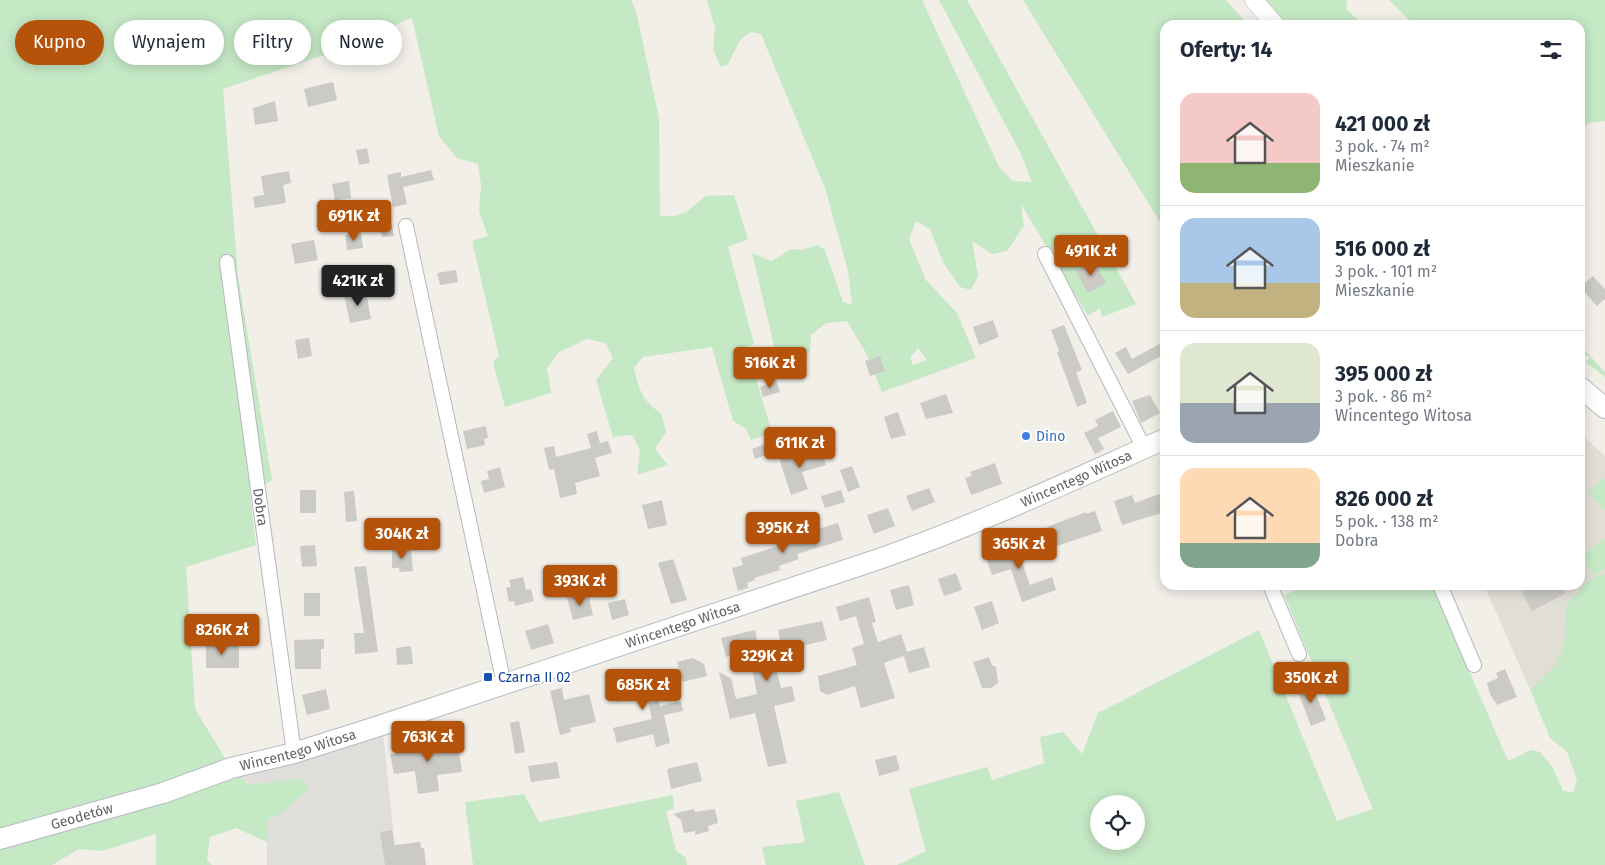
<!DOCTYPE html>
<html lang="pl">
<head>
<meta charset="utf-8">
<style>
	:root { --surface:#fff; --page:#f2f2f3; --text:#1f2937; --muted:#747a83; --line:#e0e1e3; --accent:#b45309 }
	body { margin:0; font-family:"Fira Sans",sans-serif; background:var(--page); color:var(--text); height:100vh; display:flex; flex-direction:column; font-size:19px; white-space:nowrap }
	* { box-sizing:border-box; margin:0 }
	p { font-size:16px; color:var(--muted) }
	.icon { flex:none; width:28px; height:28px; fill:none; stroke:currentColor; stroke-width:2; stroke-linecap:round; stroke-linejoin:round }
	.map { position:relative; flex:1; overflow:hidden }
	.details { position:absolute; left:1160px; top:20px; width:425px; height:570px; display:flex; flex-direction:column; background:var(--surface); border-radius:15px; box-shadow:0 2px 12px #0003 }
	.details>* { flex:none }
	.top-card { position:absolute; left:15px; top:20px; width:475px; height:45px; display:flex; gap:10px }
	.tools { position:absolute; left:1090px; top:795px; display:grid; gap:10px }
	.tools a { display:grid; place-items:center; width:55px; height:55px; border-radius:50%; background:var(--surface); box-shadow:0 2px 12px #0003; font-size:25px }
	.price { position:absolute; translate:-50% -42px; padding:0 11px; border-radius:5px; background:var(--accent); color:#fff; font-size:16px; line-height:32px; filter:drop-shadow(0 1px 2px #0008) }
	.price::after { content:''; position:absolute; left:50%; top:30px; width:15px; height:11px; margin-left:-8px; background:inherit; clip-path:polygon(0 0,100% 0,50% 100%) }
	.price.current { background:#222; color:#fff }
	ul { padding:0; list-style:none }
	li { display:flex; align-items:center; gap:15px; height:125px; padding:0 20px }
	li+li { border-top:1px solid var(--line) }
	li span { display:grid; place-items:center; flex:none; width:140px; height:100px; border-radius:15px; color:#555 }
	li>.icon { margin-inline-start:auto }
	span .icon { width:60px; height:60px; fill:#fffc; stroke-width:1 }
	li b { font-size:21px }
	h2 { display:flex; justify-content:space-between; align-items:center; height:60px; padding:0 20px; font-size:21px }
	.chip { padding:0 18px; border-radius:22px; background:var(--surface); box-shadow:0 2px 12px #0003; font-size:18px; line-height:45px }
	.chip.current { background:var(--accent); color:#fff }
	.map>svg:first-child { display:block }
	.industrial { fill:#e0deda }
	.education { fill:#e1ded6 }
	.green { fill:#c5e8c5; fill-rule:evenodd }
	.building { fill:#cccac5 }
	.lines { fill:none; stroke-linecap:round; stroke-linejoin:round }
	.minor-casing { stroke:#b5b8bc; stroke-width:16 }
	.tertiary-casing { stroke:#b5b8bc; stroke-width:19 }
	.secondary-casing { stroke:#b6babf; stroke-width:22 }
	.minor { stroke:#fff; stroke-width:14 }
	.tertiary { stroke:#fff; stroke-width:18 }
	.secondary { stroke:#fff; stroke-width:20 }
	.shop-dot { fill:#3f7fe0; stroke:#fff; stroke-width:2 }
	.transit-dot { fill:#1a4fb4; stroke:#fff; stroke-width:2 }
	.labels { text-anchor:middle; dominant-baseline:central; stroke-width:4; stroke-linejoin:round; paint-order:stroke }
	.shop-label { font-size:14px; fill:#366cbe; stroke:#fff; text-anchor:start }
	.street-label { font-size:14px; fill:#5f6368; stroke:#fff }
	.transit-label { font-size:14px; fill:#164399; stroke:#fff; text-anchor:start }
</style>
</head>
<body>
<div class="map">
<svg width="1605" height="865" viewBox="0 0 1605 865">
	<rect width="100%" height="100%" fill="#f1efe8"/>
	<!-- industrial -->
	<path class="industrial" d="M382 725 397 865H267V820L279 815 300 778 250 785 231 768Z"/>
	<!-- education -->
	<path class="education" d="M1580 433 1605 456V627L1530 689 1484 585H1580Z"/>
	<!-- green -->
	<path class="green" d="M0 0H631L636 11 659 118 660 216H675L686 212 706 196 734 195 748 239 728 247 754 344 747 347 772 433 751 440 746 429 733 421 712 347 643 357 634 368C638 388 643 402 661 413L666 432 655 449 668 465 637 475 640 450 632 435 613 437 596 380 613 358 605 343 587 339 559 352 547 368 551 393 505 407 493 362 499 356 472 241 488 236 479 212 481 185 478 164 457 158 439 136 412 18 327 54 223 89 238 276 272 480 250 495 256 545 186 567 195 709 231 768 249 785 300 778 310 788 279 815 267 820V842L236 828 210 837 207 860 212 865H156V834L102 851 79 849 52 865H0Z
		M707 0H922L999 167 1013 181 1032 182 1021 154 939 0H967L1136 304 1102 317 1100 308 1088 316 1021 204 1024 226 1007 251 992 254 972 241 978 276 971 290 960 287 943 262 930 229 916 221 909 240 926 280 957 313 976 358 882 392 866 353 847 321 826 323 811 335 810 352 802 356 792 353 776 354 752 253 771 261 792 249 802 250 817 245 825 250 843 302 852 305 848 271 825 188 761 34 751 32 740 40 728 64 721 67 713 50 715 28ZM918 348 927 360 913 365 910 358Z
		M1023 0H1226L1248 25H1165V230Z
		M1255 0H1347L1346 9 1363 25H1277Z
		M1389 0H1605V121L1588 123 1580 134V25H1414Z
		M1580 345 1605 372V377L1586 362 1590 358 1583 353 1580 356Z
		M1605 478V511L1588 492Z
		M1605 538V568L1596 576 1580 557Z
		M1605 573V865H897L926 851 909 789 987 767 992 780 1044 763 1040 737 1063 732 1082 754 1098 713 1259 630 1337 821 1373 809 1284 595 1309 585H1432L1508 761 1531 750 1540 752 1553 768 1563 791 1573 792 1577 780 1567 752 1550 738 1530 689C1566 661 1566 648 1566 605L1588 581ZM1099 804H1136V841H1099Z
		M839 792 865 865H766L762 847 805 842 796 801Z
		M524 794 539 822 673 795 674 809 666 811 676 851 686 858 687 865H473L465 802Z"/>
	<!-- building -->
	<path class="building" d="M333 82 337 100 308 107 304 89Z
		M275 101 278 121 255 125 253 108Z
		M367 148 370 163 359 165 356 150Z
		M431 170 434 180 403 187 407 204 393 207 387 175 401 172V177Z
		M289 171 291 183 283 185 286 203 255 208 253 197 264 195 261 176Z
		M349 181 351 198 335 200 332 184Z
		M387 200 394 236 382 237 381 229 373 230 368 203Z
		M361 233 363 248 347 250 345 235Z
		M314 240 318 260 295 264 291 244Z
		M1094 261 1106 283 1088 293 1076 271Z
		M456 270 458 282 440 285 437 273Z
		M1593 276 1605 289V299L1597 306 1580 287Z
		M366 292 371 319 350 323 344 295Z
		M993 320 999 337 979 345 973 327Z
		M1064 325 1082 370 1076 372 1087 403 1077 407 1057 352 1059 351 1051 330Z
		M309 338 312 356 298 359 295 340Z
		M1161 343 1165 354 1128 374 1115 353 1126 347 1132 359Z
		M880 356 885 371 870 376 865 361Z
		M776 381 780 392 763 397 760 387Z
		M946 394 953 413 926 419 920 403Z
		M1150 395 1160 413 1141 423 1132 401Z
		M1113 411 1121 427 1098 438 1104 449 1095 454 1084 433 1098 426 1095 420Z
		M898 412 906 435 891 439 884 417Z
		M486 426 488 438 484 439 485 445 467 449 463 431Z
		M597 431 600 443 608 441 612 453 595 458 600 476 575 483 577 494 560 498 554 469 549 470 544 448 554 446 556 457 591 448 587 434Z
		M767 443 771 453 755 459 752 449Z
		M794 448 797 458 822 450 826 465 802 472 808 489 791 495 780 461 786 451Z
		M995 463 1002 484 971 495 965 478 972 476 970 472Z
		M852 466 860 487 848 492 840 470Z
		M500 467 505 487 484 493 481 481 489 479 487 471Z
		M929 488 935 502 912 511 906 496Z
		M300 490H316V513H300Z
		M841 490 845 502 825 508 821 496Z
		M354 491 357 521 346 522 344 492Z
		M1165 492V512L1122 525 1114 501 1132 495 1135 503Z
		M662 500 667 525 648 529 642 505Z
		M888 508 895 526 874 534 867 515Z
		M1095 511 1102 531 1054 547 1047 527 1086 512V514Z
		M838 523 843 540 797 554 799 559 779 566 780 570 754 578 755 580 747 583 748 588 738 591 732 568 743 565 741 558 778 546 777 541Z
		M1026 539 1033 555 1021 560 1030 585 1052 577 1056 590 1022 602 1011 569 992 575 986 557 1012 547 1011 545Z
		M315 545 317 566 302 567 300 546Z
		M411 548 413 571 400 572 399 568H392V549Z
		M673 559 687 600 671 604 658 563Z
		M366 566 378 652 355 654 354 633H364L354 567Z
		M956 573 962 590 944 596 938 579Z
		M523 577 526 590 531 589 534 601 515 606 514 601 509 602 506 588 511 587 509 580Z
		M909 585 914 605 896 610 890 590Z
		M1518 585H1562L1566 593 1532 611Z
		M304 593H320V616H304Z
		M577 596 578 599 589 597 593 615 573 620 567 598Z
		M869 597 876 622 872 623 878 642 901 634 907 652 924 647 930 667 909 673 904 656 884 663 895 698 861 708 855 686 827 695 820 691 818 676 857 665 852 648 864 644 856 616 840 621 836 607Z
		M625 599 629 615 612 620 608 603Z
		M992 601 999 623 982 630 974 607Z
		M822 621 827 640 802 646 803 651 773 658 781 688 792 686 795 701 774 706 787 763 768 767 755 713 730 719 719 672 731 678 736 699 757 694 749 651 726 657 721 638 755 630 759 650 781 645 778 630Z
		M548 624 554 643 531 650 525 631Z
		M324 639V649H321V669H295L294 640Z
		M206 644H239V668H206Z
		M411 646 413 664 397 665 396 648Z
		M989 657 992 665 996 667 998 683 991 688H982L973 662Z
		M693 658 704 664 707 676 682 682 677 662Z
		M1505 669 1517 697 1497 705 1490 694 1487 683 1498 678 1496 673Z
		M628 673 630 684 653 678 660 706 681 701 683 711 664 715 670 743 656 747 653 734 617 743 613 728 652 719 646 695 616 702 610 677Z
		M1311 681 1326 720 1311 726 1296 687Z
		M562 688 564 700 589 694 596 722 570 728 571 732 560 735 550 691Z
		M326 689 330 709 307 715 302 695Z
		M519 721 525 752 515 754 510 723Z
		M445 732 448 753 459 751 462 772 437 775 439 791 418 794 415 771 394 774 390 754 427 748 425 735Z
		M896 755 900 770 879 776 875 760Z
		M557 762 560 778 531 782 528 766Z
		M697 762 702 781 671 789 667 769Z
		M694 809 695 812 715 809 718 823 708 826 709 831 695 835V831L684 833 681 820 673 814Z
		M392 830 394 845 420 842 421 848H424L426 865H385L380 832Z"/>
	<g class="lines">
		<!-- minor casing -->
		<g class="minor-casing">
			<path id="minor" d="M406 226 504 684
				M1045 254 1144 448
				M227 262 294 753
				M1270 585 1299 654
				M1440 585 1474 665"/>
		</g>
		<!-- tertiary casing -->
		<g class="tertiary-casing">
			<path id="tertiary" d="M1254 0 1275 25"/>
		</g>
		<!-- secondary casing -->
		<g class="secondary-casing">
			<g id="secondary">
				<path d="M1580 387 1605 408"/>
				<path id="s1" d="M0 839 163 793 231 768 294 753 382 725 876 560C977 525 1068 482 1165 439"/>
			</g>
		</g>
		<!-- minor -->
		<use href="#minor" class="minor"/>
		<!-- tertiary -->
		<use href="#tertiary" class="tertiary"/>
		<!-- secondary -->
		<use href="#secondary" class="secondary"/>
	</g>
	<!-- markers -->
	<circle class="shop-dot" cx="1026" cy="436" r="5"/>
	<rect class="transit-dot" x="483" y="672" width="10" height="10" rx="2.5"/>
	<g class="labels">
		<!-- shop labels -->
		<g class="shop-label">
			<text x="1036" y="436">Dino</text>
		</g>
		<!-- street labels -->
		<g class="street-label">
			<text stroke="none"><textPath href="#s1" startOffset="1136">Wincentego Witosa</textPath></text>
			<text transform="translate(260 507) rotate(82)">Dobra</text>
			<text stroke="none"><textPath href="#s1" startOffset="716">Wincentego Witosa</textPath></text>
			<text stroke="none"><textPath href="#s1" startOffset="311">Wincentego Witosa</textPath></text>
			<text stroke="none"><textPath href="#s1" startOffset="85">Geodetów</textPath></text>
		</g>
		<!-- transit labels -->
		<g class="transit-label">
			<text x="498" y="677">Czarna II 02</text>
		</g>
	</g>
</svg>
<div class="tools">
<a><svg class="icon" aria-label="locate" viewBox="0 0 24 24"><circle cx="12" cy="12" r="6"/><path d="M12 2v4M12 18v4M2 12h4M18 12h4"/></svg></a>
</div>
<b class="price" style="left:354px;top:242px">691K zł</b>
<b class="price" style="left:1091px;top:277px">491K zł</b>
<b class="price current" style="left:358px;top:307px">421K zł</b>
<b class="price" style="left:770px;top:389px">516K zł</b>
<b class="price" style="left:800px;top:469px">611K zł</b>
<b class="price" style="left:783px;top:554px">395K zł</b>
<b class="price" style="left:402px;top:560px">304K zł</b>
<b class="price" style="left:1019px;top:570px">365K zł</b>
<b class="price" style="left:580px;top:607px">393K zł</b>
<b class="price" style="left:222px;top:656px">826K zł</b>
<b class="price" style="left:767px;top:682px">329K zł</b>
<b class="price" style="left:1311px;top:704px">350K zł</b>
<b class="price" style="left:643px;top:711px">685K zł</b>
<b class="price" style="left:428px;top:763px">763K zł</b>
<div class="top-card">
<a class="chip current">Kupno</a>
<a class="chip">Wynajem</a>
<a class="chip">Filtry</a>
<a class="chip">Nowe</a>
</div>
<section class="details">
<h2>Oferty: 14<svg class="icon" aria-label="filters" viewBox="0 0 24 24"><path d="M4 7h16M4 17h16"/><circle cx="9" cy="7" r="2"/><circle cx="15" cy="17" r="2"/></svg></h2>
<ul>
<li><span style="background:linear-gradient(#f6c9c9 70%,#8fb573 0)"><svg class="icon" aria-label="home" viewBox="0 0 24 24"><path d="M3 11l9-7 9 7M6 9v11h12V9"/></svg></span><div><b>421 000 zł</b><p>3 pok. · 74 m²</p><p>Mieszkanie</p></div></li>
<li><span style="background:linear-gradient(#a9c7e8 65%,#c2b280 0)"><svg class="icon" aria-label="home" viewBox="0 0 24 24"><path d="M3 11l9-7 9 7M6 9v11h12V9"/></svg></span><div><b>516 000 zł</b><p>3 pok. · 101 m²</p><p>Mieszkanie</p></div></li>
<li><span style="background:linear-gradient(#dfe7d0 60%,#9aa5b1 0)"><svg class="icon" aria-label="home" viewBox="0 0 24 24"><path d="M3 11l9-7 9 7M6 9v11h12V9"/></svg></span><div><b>395 000 zł</b><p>3 pok. · 86 m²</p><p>Wincentego Witosa</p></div></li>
<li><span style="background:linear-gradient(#ffd9b3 75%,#7fa58c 0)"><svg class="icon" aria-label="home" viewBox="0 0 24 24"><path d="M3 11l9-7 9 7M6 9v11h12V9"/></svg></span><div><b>826 000 zł</b><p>5 pok. · 138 m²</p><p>Dobra</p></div></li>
</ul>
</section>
</div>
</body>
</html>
